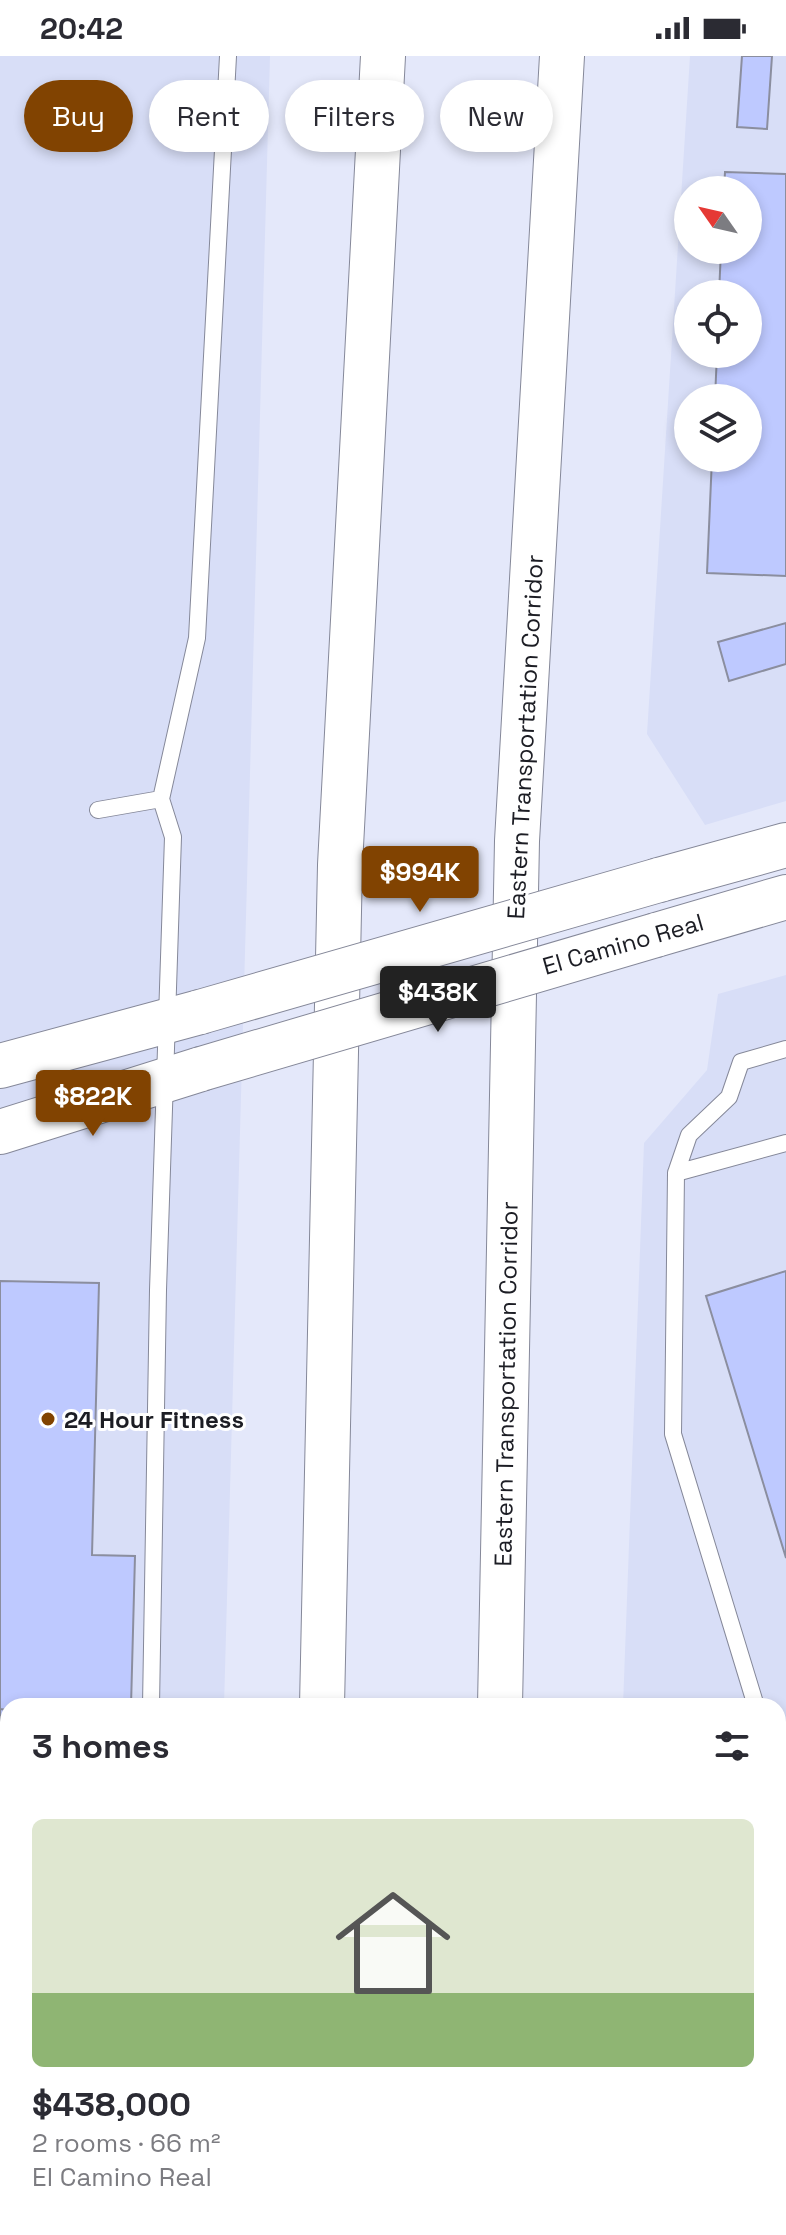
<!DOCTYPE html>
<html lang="en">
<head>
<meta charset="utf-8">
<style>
	:root { --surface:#fff; --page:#f2f2f3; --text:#2b2b33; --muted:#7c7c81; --line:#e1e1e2; --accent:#814301 }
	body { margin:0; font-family:"Space Grotesk",sans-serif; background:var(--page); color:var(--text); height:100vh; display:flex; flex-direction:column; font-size:30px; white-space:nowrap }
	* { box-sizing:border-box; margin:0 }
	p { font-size:26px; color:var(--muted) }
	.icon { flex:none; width:44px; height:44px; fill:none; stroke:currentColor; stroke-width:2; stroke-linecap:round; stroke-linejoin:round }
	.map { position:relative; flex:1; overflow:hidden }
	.panel { position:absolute; left:0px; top:1642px; width:786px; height:538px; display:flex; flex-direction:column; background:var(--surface); border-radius:24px 24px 0 0; box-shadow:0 4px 12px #0003 }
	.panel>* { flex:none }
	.guide { position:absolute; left:24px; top:24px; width:738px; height:72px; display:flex; gap:16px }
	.needle { width:52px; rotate:304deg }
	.tools { position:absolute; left:674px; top:120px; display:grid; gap:16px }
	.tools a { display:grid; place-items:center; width:88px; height:88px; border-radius:50%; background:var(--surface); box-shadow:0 4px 12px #0003; font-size:40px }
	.price { position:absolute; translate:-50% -68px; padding:0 18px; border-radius:8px; background:var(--accent); color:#fff; font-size:26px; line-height:52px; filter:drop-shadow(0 2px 4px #0008) }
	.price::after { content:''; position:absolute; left:50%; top:48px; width:24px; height:18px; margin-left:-12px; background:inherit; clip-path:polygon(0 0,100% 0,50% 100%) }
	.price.current { background:#222; color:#fff }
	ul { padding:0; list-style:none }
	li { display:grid; align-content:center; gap:16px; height:424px; padding:0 32px }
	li+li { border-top:2px solid var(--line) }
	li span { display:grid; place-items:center; height:248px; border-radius:12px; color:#555 }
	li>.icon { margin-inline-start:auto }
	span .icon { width:144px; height:144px; fill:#fffc; stroke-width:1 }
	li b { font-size:34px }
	h2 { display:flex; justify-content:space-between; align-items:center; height:96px; padding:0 32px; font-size:34px }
	.tag { padding:0 28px; border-radius:36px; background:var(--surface); box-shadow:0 4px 12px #0003; font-size:28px; line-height:72px }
	.tag.current { background:var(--accent); color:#fff }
	.status { display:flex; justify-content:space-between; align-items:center; height:56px; padding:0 40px; background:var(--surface); direction:ltr }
	.status svg { height:22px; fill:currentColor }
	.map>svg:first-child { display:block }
	.built { fill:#d8def7; fill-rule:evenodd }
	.building { fill:#bec9ff; stroke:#8b8e9f; stroke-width:2 }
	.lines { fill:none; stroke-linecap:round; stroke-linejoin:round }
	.service-casing { stroke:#858899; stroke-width:18 }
	.secondary-casing { stroke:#858899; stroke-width:46 }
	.motorway-casing { stroke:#858899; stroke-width:46 }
	.service { stroke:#fff; stroke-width:16 }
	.secondary { stroke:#fff; stroke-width:44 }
	.motorway { stroke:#fff; stroke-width:44 }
	.secondary-bridge-casing { stroke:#858899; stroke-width:46; stroke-linecap:butt }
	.secondary-bridge { stroke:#fff; stroke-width:44 }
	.poi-dot { fill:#814301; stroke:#fff; stroke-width:3 }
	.labels { text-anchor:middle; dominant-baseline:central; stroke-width:6; stroke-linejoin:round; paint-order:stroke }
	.street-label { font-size:24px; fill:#1c1d24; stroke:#fff }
	.poi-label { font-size:24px; font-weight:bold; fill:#1c1d24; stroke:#fff; text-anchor:start }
</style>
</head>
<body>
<div class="status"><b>20:42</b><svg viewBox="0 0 49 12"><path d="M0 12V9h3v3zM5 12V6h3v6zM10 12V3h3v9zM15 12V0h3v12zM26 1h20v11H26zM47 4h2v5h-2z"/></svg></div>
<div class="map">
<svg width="786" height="2179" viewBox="0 0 786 2179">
	<rect width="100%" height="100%" fill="#e4e8fa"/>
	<!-- built -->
	<path class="built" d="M0 0H270L224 1650H8V2172H223L224 2179H0Z
		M690 0H786V745L705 769 647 678ZM688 134H748V194H688ZM688 238H748V298H688ZM688 342H748V402H688Z
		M786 919V2179H621V2172H778V1650H623L644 1087 707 1014 718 938Z"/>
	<!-- building -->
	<path class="building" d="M742 0H772L767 73 737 71Z
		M725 116 786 118V520L707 517 712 402H748V342H715L717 298H748V238H719L721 194H748V134H724Z
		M786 567V608L729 625 718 586Z
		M786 1215V1502L706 1240Z
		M0 1225 99 1227 92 1499 135 1500 131 1650H8V1654L0 1653Z
		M0 1653 8 1654V1875L0 1874Z
		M0 1874 5 1875 0 1952Z
		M0 1952 8 1980V2172H125V2179H0Z
		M786 2051V2179H785L778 2154V2053Z"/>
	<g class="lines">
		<!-- service casing -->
		<g class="service-casing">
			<path id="service" d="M161 743 197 582 228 0
				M98 754 161 743 173 781 158 1234 151 1650
				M676 1117 689 1079 729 1041 741 1006 786 993
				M756 1650 673 1378 676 1117 786 1087
				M778 1886 786 1884
				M149 2179V2172"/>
		</g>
		<!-- secondary casing -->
		<g class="secondary-casing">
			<path id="secondary" d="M659 824 786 789
				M656 879 786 841
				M0 1010 200 956
				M0 1076 201 1013"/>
		</g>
		<!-- motorway casing -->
		<g class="motorway-casing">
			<path id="motorway" d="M322 1650 340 809 383 0
				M500 1650 517 785 562 0
				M329 2172V2179
				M497 2179V2172"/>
		</g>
		<!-- service -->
		<use href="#service" class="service"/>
		<!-- secondary -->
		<use href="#secondary" class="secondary"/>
		<!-- motorway -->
		<use href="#motorway" class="motorway"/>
		<!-- secondary-bridge casing -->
		<g class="secondary-bridge-casing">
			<path id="secondary-bridge" d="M200 956 659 824
				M201 1013 656 879"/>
		</g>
		<!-- secondary-bridge -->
		<use href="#secondary-bridge" class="secondary-bridge"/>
	</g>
	<!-- markers -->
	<circle class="poi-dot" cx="48" cy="1363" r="8"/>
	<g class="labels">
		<!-- street labels -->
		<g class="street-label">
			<text transform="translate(525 681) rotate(-87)">Eastern Transportation Corridor</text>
			<text transform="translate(623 888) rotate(-16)">El Camino Real</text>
			<text transform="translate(506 1328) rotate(-89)">Eastern Transportation Corridor</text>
		</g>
		<!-- poi labels -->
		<g class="poi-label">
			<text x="64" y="1363">24 Hour Fitness</text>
		</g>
	</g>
</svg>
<div class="tools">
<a><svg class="needle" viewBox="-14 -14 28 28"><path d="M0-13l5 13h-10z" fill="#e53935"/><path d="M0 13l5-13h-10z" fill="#7c7c81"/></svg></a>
<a><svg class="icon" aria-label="locate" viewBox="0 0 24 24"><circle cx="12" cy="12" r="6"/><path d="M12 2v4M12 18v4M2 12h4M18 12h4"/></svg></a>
<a><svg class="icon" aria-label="layers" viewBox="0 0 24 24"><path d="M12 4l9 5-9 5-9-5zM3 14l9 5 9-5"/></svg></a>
</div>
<b class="price" style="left:420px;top:858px">$994K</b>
<b class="price current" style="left:438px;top:978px">$438K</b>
<b class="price" style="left:93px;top:1082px">$822K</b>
<div class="guide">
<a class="tag current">Buy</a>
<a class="tag">Rent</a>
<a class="tag">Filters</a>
<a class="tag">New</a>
</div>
<section class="panel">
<h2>3 homes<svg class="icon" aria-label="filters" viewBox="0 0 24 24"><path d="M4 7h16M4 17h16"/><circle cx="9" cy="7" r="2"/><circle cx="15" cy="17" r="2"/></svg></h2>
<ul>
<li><span style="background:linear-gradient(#dfe7d0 70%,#8fb573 0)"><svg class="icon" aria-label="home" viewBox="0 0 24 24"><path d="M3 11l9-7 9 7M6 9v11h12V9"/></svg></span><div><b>$438,000</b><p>2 rooms · 66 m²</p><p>El Camino Real</p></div></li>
</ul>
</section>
</div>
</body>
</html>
